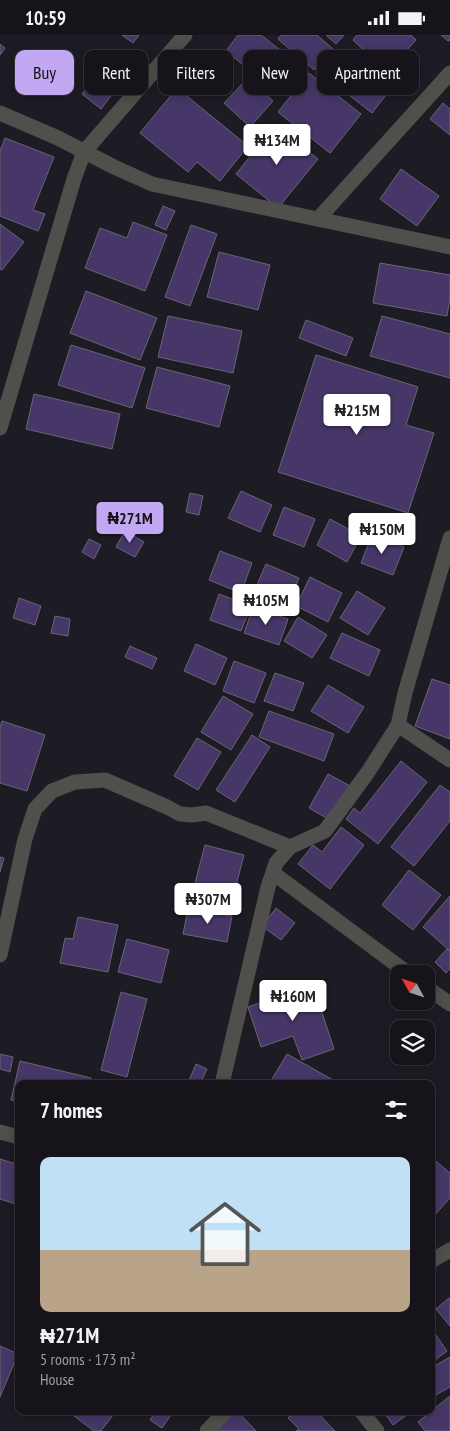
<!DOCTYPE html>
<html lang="en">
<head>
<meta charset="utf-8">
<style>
	:root { --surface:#16141a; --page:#232127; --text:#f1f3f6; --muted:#9e9ea2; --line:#353339; --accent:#c2a8f3 }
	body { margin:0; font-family:"PT Sans Narrow",sans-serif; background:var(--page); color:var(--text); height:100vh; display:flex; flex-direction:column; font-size:19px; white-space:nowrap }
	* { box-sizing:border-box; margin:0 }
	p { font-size:16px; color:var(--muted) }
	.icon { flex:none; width:28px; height:28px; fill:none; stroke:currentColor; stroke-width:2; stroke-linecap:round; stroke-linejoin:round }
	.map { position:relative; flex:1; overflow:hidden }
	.details { position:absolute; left:15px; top:1045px; width:420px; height:335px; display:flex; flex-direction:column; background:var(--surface); border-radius:10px; box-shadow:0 2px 12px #0003,0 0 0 1px var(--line) }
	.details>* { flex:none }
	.banner { position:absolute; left:15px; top:15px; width:420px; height:45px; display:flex; gap:10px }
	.needle { width:32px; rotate:310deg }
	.controls { position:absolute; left:390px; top:930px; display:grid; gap:10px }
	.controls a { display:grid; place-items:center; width:45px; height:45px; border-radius:10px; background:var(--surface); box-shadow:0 2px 12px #0003,0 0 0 1px var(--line); font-size:25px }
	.price { position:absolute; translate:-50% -42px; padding:0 11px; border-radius:5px; background:#fff; color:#222; font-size:16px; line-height:32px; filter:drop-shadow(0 1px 2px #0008) }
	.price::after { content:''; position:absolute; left:50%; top:30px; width:15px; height:11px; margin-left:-8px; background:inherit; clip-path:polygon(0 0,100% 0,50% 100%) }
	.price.selected { background:var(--accent); color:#111 }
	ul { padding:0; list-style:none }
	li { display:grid; align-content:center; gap:10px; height:265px; padding:0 25px }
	li span { display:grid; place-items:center; height:155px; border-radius:10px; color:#555 }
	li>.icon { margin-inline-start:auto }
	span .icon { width:90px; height:90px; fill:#fffc; stroke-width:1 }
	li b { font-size:21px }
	h2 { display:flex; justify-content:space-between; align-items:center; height:60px; padding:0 25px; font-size:21px }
	.pill { padding:0 18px; border-radius:10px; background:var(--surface); box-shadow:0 2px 12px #0003,0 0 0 1px var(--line); font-size:18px; line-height:45px }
	.pill.selected { background:var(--accent); color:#111 }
	.status { display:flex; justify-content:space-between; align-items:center; height:35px; padding:0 25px; background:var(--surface); direction:ltr }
	.status svg { height:14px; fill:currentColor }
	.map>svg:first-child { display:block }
	.building { fill:#463768; stroke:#686671 }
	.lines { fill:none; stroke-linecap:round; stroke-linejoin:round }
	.street { stroke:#514f4b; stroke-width:15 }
</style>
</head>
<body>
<div class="status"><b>10:59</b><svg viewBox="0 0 49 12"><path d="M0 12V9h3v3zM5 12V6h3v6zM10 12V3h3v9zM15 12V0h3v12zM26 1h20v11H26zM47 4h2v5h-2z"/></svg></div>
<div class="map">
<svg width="450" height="1396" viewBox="0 0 450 1396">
	<rect width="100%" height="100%" fill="#1d1b23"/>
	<!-- building -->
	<path class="building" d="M122 0H139L133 8Z
		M238 0H261L303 33 281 60 226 16Z
		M281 0H317L333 14 314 35 278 4Z
		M326 0H344L336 9Z
		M357 0H411L416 5 387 37 353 5Z
		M441 0H450V5L448 6Z
		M0 9 5 13 0 20Z
		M343 19 389 56 372 78 326 42Z
		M178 30 193 41 186 51 170 40Z
		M104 32 122 46 101 74 82 59Z
		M309 38 361 79 330 118 278 77Z
		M248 43 273 66 250 92 224 68Z
		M177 53 248 111 220 146 197 127 188 137 140 98Z
		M443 68 450 74V100L430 84Z
		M275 90 318 124 278 173 236 139Z
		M5 103 54 122 33 175 45 179 38 196 0 181V116Z
		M401 134 439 161 417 191 380 164Z
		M163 171 175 176 166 195 155 190Z
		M133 187 167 200 145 256 85 233 100 193 127 203Z
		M0 189 24 207 2 235 0 234Z
		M191 190 217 199 190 271 165 262Z
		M219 217 270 230 258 275 207 262Z
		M380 228 450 240V263L447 281 373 268Z
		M86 256 157 283 140 325 70 298Z
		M168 281 242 296 233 338 158 322Z
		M382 281 450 299V343L370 321Z
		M306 285 353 303 346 321 299 303Z
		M71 310 145 333 132 373 58 350Z
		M316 320 418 352 406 390 434 398 408 478 278 437Z
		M157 332 230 351 219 392 146 373Z
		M34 359 120 379 112 414 26 394Z
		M241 456 272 470 260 497 228 483Z
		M190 458 203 461 199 480 186 477Z
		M284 472 315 484 304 512 273 500Z
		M330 484 361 501 347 527 317 510Z
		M125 496 144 507 135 522 116 512Z
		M372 500 404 512 393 540 361 528Z
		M89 504 101 510 94 524 82 517Z
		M220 516 252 528 241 558 209 545Z
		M266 529 299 543 287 574 253 559Z
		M310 542 342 558 328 587 296 571Z
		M357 556 385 573 368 600 340 583Z
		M219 559 251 571 241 596 210 585Z
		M19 563 41 571 35 590 13 583Z
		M253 572 288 584 279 610 244 598Z
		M55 581 70 584 68 601 51 598Z
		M298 582 327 600 312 623 284 606Z
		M342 598 380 615 369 641 330 623Z
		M196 609 227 623 215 650 184 636Z
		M130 611 157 623 152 634 125 622Z
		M234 626 266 638 254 668 223 656Z
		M275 638 304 648 293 676 264 666Z
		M432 644 450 650V704L415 691Z
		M328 650 364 672 348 698 311 676Z
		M223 661 253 679 231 715 201 697Z
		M269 676 334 699 324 726 259 702Z
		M2 686 45 700 27 756 0 748V693Z
		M252 700 270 712 235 767 216 755Z
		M197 703 221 717 198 755 174 741Z
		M401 726 427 747 378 809 346 784 354 773 360 778Z
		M328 739 350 751 330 785 309 773Z
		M440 750 450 757V786L414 831 391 812Z
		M341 792 364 810 330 854 298 829 313 810 322 817Z
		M205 810 244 820 229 877 190 867Z
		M0 822 4 823 0 837Z
		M409 835 441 860 413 895 382 870Z
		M450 861V916L423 892Z
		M276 873 295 888 281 905 262 891Z
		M188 874 232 881 227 907 183 899Z
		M78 882 118 890 108 937 60 928 65 903 73 904Z
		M127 904 169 915 161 948 118 937Z
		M447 914 450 916V934L446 938 435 927Z
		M313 950 334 1014 302 1025 293 1001 261 1012 248 972Z
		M121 957 147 964 127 1042 101 1035Z
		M0 1019 13 1022 10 1037 0 1034Z
		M287 1019 333 1045 332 1049H269Z
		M20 1026 91 1043 90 1049H19V1067L11 1065Z
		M196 1029 207 1034 200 1049H189L188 1048Z
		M431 1122 450 1138V1163L431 1184Z
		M0 1124 19 1130V1170L0 1164Z
		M449 1263 450 1264V1291L436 1274Z
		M431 1293 447 1316 431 1328Z
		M0 1311 18 1319 0 1362Z
		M450 1322V1352L432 1362 431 1333Z
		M450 1361V1396H425L418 1387Z
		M72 1376H116L101 1396H94L70 1378Z
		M156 1376 173 1377 162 1393 150 1385Z
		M235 1376H237L256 1396H214Z
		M295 1376H316L335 1396H296L299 1394 288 1383Z
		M383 1376H412L393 1390Z"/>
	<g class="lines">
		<!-- street -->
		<path class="street" d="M0 78 58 103 114 132 152 149 450 212
			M318 184 450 38
			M0 393 74 144 84 117 185 0
			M398 690 450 725
			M273 838 409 939
			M0 920 25 804 35 774 52 756 75 747 105 745 167 772 180 779 192 780 206 778 290 812
			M426 952 450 969
			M222 1049 268 852 276 828 290 812 325 796 368 737 398 690 405 658 450 503
			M0 1097 19 1102
			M431 1226 450 1215
			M361 1376 377 1396
			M207 1396 226 1376"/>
	</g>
</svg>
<div class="controls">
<a><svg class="needle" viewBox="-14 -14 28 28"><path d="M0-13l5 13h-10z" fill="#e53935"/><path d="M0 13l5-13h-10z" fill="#9e9ea2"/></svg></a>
<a><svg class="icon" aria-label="layers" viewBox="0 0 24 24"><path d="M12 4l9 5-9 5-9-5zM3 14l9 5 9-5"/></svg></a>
</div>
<b class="price" style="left:277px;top:131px">₦134M</b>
<b class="price" style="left:357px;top:401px">₦215M</b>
<b class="price selected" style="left:130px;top:509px">₦271M</b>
<b class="price" style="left:382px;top:520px">₦150M</b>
<b class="price" style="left:266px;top:591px">₦105M</b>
<b class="price" style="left:208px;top:890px">₦307M</b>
<b class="price" style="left:293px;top:987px">₦160M</b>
<div class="banner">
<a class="pill selected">Buy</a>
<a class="pill">Rent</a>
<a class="pill">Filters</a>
<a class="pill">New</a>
<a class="pill">Apartment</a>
</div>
<section class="details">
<h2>7 homes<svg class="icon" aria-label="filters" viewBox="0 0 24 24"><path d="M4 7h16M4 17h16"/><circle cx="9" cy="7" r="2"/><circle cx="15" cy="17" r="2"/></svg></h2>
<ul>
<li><span style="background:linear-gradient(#bfe0f5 60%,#b9a48a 0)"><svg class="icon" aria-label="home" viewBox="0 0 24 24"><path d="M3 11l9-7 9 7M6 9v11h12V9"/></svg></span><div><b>₦271M</b><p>5 rooms · 173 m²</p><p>House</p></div></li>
</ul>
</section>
</div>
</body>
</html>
